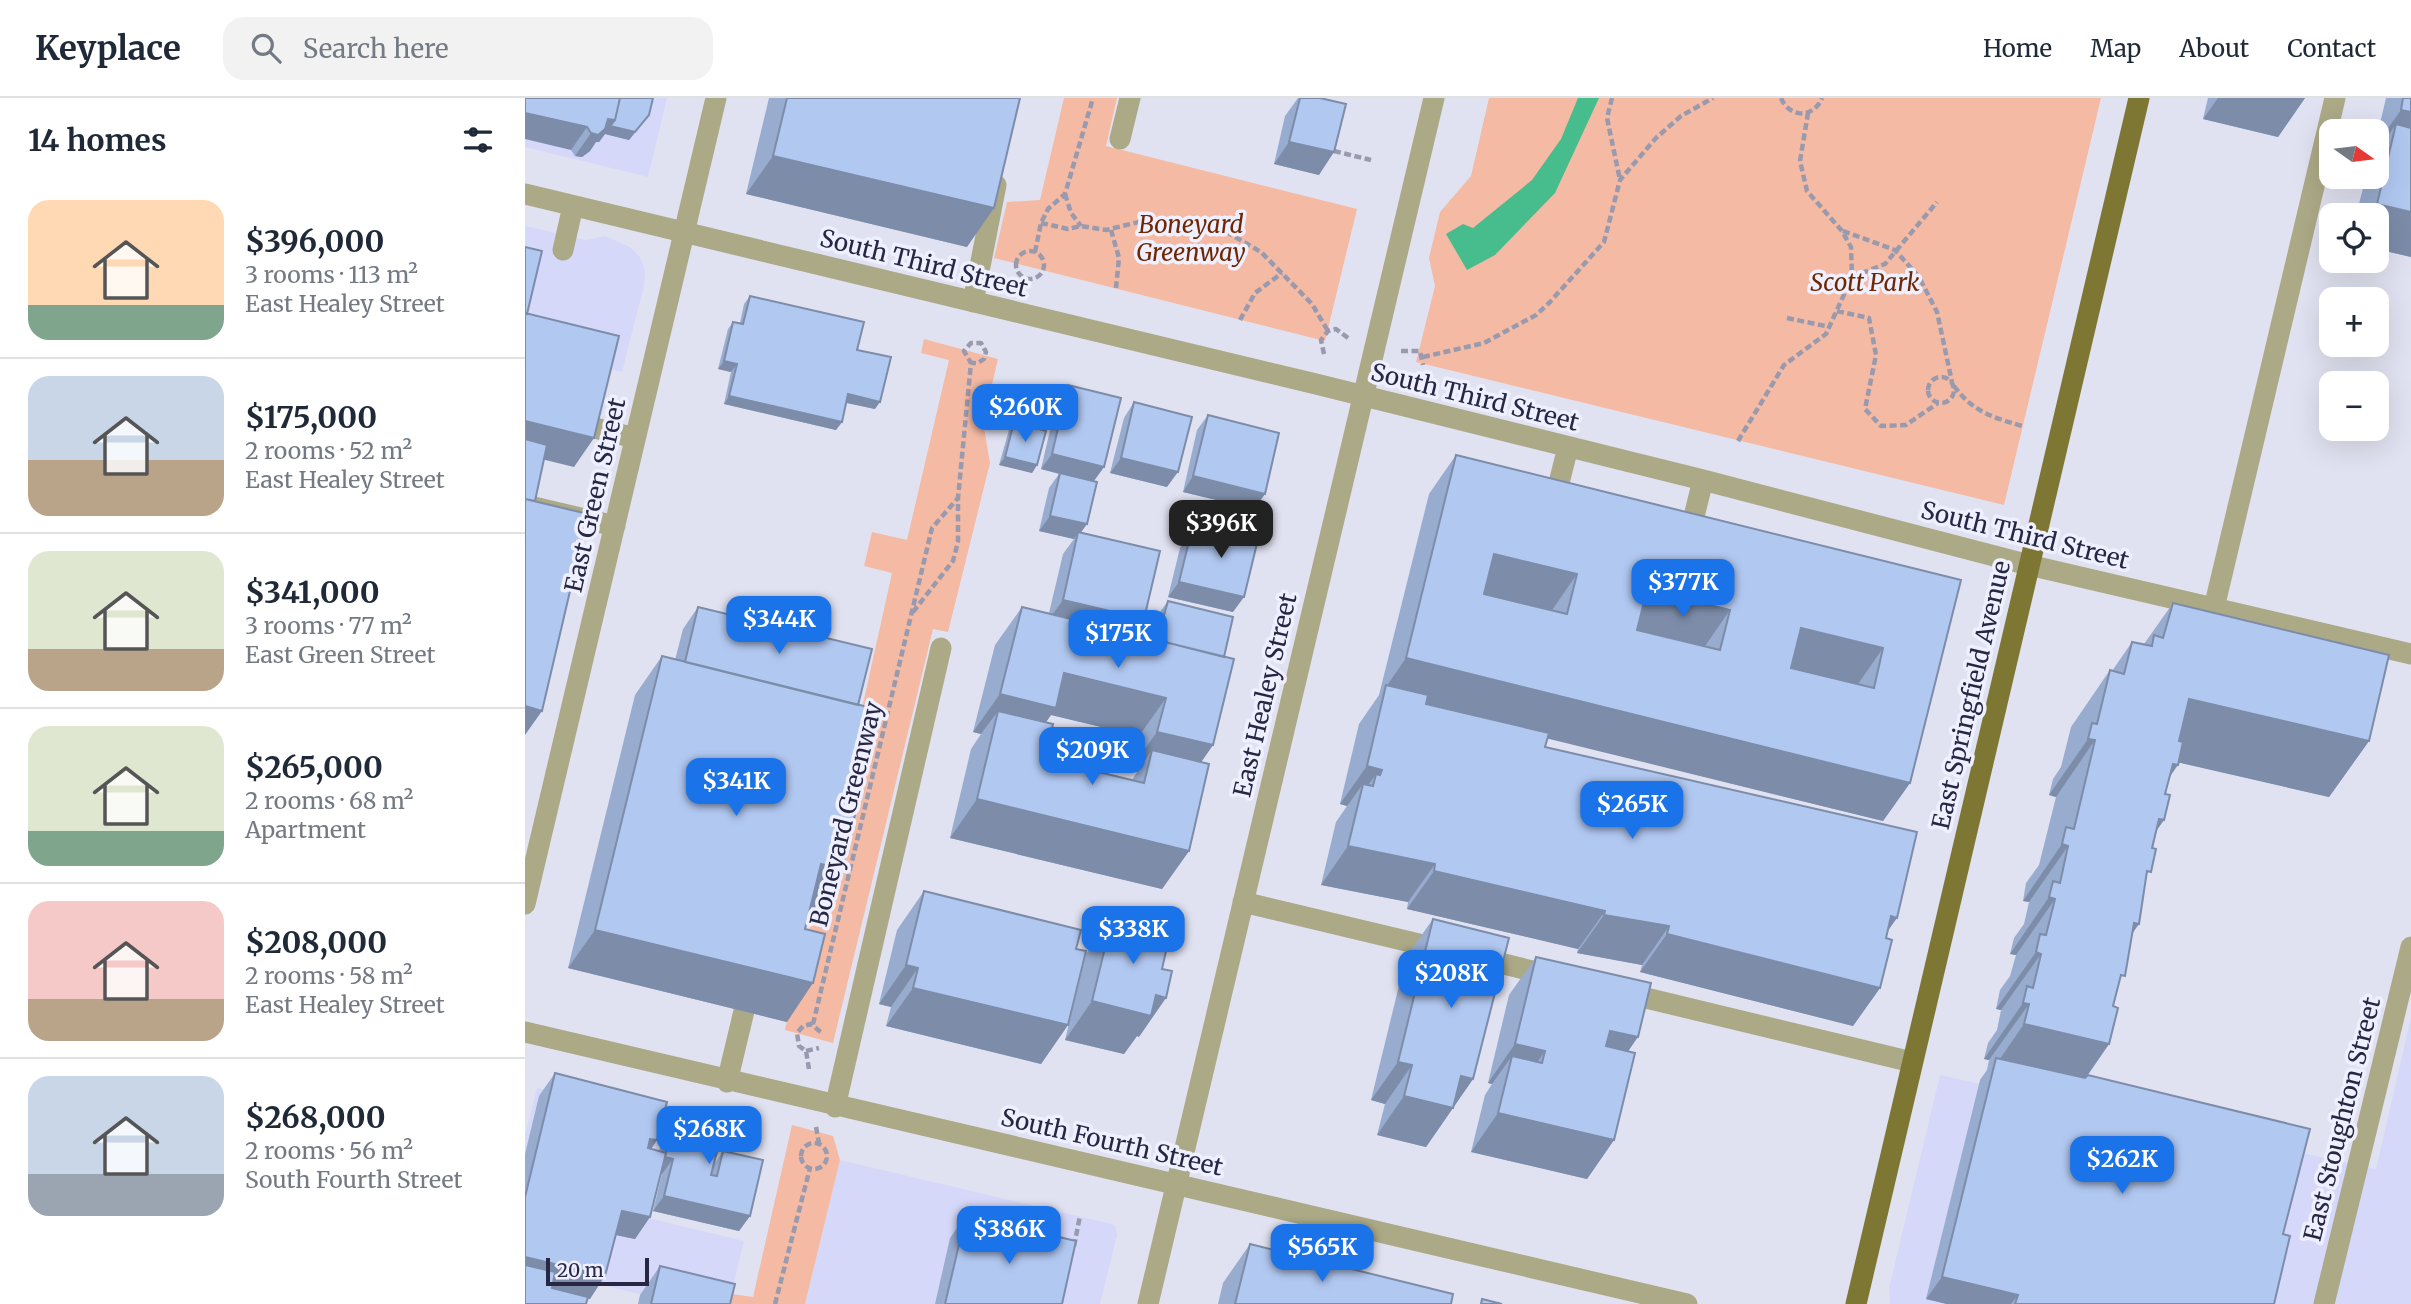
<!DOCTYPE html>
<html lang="en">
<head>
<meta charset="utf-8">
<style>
	:root { --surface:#fff; --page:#f2f2f3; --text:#1f2937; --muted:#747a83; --line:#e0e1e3; --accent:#1a73e8 }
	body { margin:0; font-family:Merriweather,serif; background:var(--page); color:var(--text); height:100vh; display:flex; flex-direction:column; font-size:26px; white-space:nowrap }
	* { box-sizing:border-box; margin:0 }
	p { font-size:23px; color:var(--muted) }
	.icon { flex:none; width:38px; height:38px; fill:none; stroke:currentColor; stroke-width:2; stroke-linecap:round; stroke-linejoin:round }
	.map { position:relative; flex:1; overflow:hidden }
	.details { display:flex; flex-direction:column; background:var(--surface); width:525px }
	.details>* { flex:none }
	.needle { width:46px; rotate:104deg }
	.fabs { position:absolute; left:1794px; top:21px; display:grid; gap:14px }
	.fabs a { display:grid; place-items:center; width:70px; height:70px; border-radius:14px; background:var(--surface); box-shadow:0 7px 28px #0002; font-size:35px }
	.scale { position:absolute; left:21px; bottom:18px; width:103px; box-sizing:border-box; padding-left:7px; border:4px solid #272743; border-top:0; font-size:19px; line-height:24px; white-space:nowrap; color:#272743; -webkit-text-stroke:5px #eeefff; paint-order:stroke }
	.price { position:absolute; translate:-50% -60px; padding:0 16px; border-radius:14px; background:var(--accent); color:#fff; font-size:23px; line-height:46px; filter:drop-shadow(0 2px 4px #0008) }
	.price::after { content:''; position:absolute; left:50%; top:42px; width:21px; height:16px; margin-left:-10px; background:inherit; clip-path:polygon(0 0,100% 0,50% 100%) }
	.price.current { background:#222; color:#fff }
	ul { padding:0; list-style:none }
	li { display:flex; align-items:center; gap:21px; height:175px; padding:0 28px }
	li+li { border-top:2px solid var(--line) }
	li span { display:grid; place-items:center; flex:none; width:196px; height:140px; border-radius:21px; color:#555 }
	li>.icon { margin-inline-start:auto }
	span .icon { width:84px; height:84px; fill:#fffc; stroke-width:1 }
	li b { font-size:30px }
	h2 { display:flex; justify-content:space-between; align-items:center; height:84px; padding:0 28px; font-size:30px }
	header { display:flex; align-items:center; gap:42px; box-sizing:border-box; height:98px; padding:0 35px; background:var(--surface); border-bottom:2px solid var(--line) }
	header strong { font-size:33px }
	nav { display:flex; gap:38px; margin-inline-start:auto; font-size:24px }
	.search { width:490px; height:63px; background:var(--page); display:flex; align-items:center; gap:18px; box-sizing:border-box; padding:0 24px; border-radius:21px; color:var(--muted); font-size:26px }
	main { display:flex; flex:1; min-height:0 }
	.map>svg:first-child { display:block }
	.built { fill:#d6d8fa }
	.green { fill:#f4baa3 }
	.water { fill:#47bc8c }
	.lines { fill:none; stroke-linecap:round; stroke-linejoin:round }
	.path { stroke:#999aae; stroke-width:4.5; stroke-dasharray:7 3.5; stroke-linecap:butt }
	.minor { stroke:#aca987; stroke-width:21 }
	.major { stroke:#7e7633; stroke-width:21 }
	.wall { fill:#98accf; fill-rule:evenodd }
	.shaded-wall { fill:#7c8ca9 }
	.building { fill:#b1c8f1; stroke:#7c8ca9; stroke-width:2; fill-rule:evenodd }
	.labels { text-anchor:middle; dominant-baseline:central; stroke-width:7; stroke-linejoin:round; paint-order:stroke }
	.park-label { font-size:24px; font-style:italic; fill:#702600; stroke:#eeefff }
	.street-label { font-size:24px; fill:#272743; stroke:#eeefff }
</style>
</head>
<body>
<header>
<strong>Keyplace</strong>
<div class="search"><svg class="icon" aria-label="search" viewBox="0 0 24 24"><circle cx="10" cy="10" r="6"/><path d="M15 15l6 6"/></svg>Search here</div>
<nav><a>Home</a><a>Map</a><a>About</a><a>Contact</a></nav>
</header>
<main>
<section class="details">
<h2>14 homes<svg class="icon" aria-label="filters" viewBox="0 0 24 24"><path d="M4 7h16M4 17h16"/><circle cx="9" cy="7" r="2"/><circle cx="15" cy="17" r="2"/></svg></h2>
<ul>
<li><span style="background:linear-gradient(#ffd9b3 75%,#7fa58c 0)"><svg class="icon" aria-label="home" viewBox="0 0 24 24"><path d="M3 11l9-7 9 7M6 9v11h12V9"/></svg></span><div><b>$396,000</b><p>3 rooms · 113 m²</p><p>East Healey Street</p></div></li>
<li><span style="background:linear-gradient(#c9d6e8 60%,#b9a48a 0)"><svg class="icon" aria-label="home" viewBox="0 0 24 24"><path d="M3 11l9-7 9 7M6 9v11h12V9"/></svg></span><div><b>$175,000</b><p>2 rooms · 52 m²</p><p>East Healey Street</p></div></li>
<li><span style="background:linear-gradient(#dfe7d0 70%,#b9a48a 0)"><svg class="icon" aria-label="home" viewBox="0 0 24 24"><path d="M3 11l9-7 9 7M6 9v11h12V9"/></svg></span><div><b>$341,000</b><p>3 rooms · 77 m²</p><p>East Green Street</p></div></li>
<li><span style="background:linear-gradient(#dfe7d0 75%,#7fa58c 0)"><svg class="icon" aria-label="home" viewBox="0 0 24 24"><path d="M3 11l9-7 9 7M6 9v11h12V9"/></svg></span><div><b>$265,000</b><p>2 rooms · 68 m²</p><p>Apartment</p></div></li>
<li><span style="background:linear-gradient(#f6c9c9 70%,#b9a48a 0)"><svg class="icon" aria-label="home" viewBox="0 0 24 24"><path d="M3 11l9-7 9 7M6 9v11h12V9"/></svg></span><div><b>$208,000</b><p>2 rooms · 58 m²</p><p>East Healey Street</p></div></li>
<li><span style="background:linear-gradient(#c9d6e8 70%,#9aa5b1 0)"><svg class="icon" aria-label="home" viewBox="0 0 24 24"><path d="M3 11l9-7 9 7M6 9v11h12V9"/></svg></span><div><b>$268,000</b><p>2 rooms · 56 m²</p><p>South Fourth Street</p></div></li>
</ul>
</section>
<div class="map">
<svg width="1886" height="1206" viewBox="0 0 1886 1206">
	<rect width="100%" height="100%" fill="#e1e2f1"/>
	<!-- built -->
	<path class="built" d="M0 0H142L123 79 0 49Z
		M0 128 61 142 80 138 105 149 115 159 120 172 119 188 97 274 0 249Z
		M1886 919V1206H1365L1364 1190 1415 977 1851 1071Z
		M12 990 140 1018 115 1118 219 1143 204 1206H154L69 1185H0V1037Z
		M315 1062 590 1127 592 1137 575 1206H280Z"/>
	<!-- green -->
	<path class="green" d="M539 0H592L581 48 832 111 800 243 469 160 482 104 515 102Z
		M964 0H1576L1479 407 891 264 910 188 904 160 915 114 946 78Z
		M399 241 473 261 458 324 465 365 423 534 408 531 308 945 260 932 328 651 367 475 339 468 347 434 382 442 424 262 396 255Z
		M267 1027 308 1038 315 1062 280 1206H204L207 1196 228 1199Z"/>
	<!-- water -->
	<path class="water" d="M1053 0H1074L1030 95 970 157 942 172 921 136 938 126 948 130 1007 82 1036 41Z"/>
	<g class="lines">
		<!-- path -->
		<path class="path" d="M1087 0 1082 20 1095 82
			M1256 0C1265 21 1289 20 1297 0
			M809 53 846 62
			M540 96 546 115 556 128
			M516 125 543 131 556 128 581 132 622 122H648L700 133 736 154 787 206 803 233
			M586 132 594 160 591 190
			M1318 133 1370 152 1394 179 1412 214 1427 284
			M491 167a14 14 0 1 1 28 0a14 14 0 1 1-28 0Z
			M510 154 516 125 523 111 540 96 568 0
			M1327 179 1360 166 1412 104
			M1312 213 1344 220 1351 257 1340 311 1356 328 1381 327 1413 305
			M1262 220 1305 229
			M715 222 730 195 757 175
			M876 253H895L898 267
			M799 256 796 242 803 233 811 231 823 240
			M898 259 959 245 1011 217 1024 205 1079 144 1095 82 1131 40 1156 18 1188 0
			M1403 292a13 13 0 1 1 26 0a13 13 0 1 1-26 0Z
			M1429 288C1448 314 1467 319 1497 328
			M1213 343 1259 267 1301 236 1327 179 1326 149 1317 133 1282 93 1275 63 1283 15
			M388 514 428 463 433 444V400L446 265 439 253 446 245H456L461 254 459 261 453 265H446
			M288 926 407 430 433 400
			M281 953 294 950
			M284 971 281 953 274 948 272 935 278 928 286 926 298 936
			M291 1029 294 1045
			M276 1058a13 13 0 1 1 26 0a13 13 0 1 1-26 0Z
			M549 1148 555 1118
			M250 1206 285 1070"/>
		<!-- minor -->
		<path class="minor" d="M595 41 605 0
			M0 96 791 286 1178 382 1504 467 1886 556
			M38 152 48 108
			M448 204 471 87
			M63 314 66 329 110 340
			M0 407 90 428
			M1028 409 1043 349
			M1163 443 1178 382
			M1689 510 1810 0
			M718 804 919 852
			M0 806 191 0
			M950 859 1028 878
			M1096 894 1387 964
			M0 934 1162 1206
			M202 984 219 913
			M310 1009 416 550
			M623 1206 909 0
			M1799 1206 1886 849"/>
		<!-- major -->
		<path class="major" d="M1331 1206 1614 0"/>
	</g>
	<!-- wall -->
	<path class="wall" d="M0 0 118 24 104 42 80 36 74 44H71L65 53 57 59 50 58 46 52Z
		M244 0H495L442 149 221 96Z
		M773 0H795L794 77 749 66 760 18Z
		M1683 0H1780L1753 39 1678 21Z
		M1861 0H1886V159L1852 151V117H1831L1841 79H1852V55L1854 51H1852V38Z
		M225 198 332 252 350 311 321 305 317 324 311 332 199 306 206 274 193 271 203 231 208 224 215 225 219 206Z
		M543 287 579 369 569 383 556 435 609 536 626 541 632 518 643 503 699 559 688 647 676 664 664 753 637 791 425 740 446 651 456 636 448 634 470 547 497 509 524 515 538 456 549 441 514 433 524 390 534 376 516 371 532 302ZM526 617 614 638 605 672 612 674 607 682 520 661 521 624Z
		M609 304 642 389 585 375 599 320Z
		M683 317 740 396 729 411 658 394 672 332Z
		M489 324 512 367 507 375 474 367 484 332Z
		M931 357 1436 482 1385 685 1358 723 1023 640 1020 649 1362 834 1355 890 1328 928 1115 874 1117 867 1052 855 1053 851 882 811 883 804 796 787 811 724 822 708 815 706 834 626 854 597 904 396Z
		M697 424 708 514 643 499 655 450 666 435 686 440Z
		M1648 505 1844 643 1804 699 1653 664 1644 679 1621 781 1593 887 1588 908 1584 946 1563 977 1758 1136 1749 1206H1422L1401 1201 1455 982 1462 972 1464 962 1459 961 1463 945 1472 932 1476 912 1471 911 1475 892 1485 878 1491 857 1485 856 1489 840 1499 826 1504 804 1498 803 1501 785 1514 767 1531 699 1524 697 1528 681 1536 669 1546 629 1585 572 1587 573 1607 544 1619 546Z
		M173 509 333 607 290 810 286 809 280 831 262 924 43 870 110 597 137 558 150 562 158 531Z
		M399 793 551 851 543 927 516 966 361 928 366 909 354 906 372 832Z
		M588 817 614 939 612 938 599 956 540 942 561 856Z
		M908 821 948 981 901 1049 852 1037 860 1006 846 1002 881 859Z
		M1011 859 1103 953 1089 1042 1062 1081 946 1054 960 997 967 986 963 985 984 897Z
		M30 975 126 1051 134 1053 141 1025 152 1010 190 1065 198 1053 225 1118 214 1133 128 1113 137 1076H136L125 1119 110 1141 91 1137 65 1201 0 1206V1056L14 998Z
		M441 1117 537 1206H410L425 1140Z
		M725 1146 926 1206H693L698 1185Z
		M135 1168 205 1206H113L115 1197Z"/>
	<!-- shaded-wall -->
	<path class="shaded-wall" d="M1693 0H1780L1753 39 1678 21Z
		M1876 12 1886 14V59L1871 26 1854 51H1852V46Z
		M0 15 62 29 46 52 0 41Z
		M124 17 104 42 80 36 74 44H71L65 53 57 59 50 58 66 35 83 21Z
		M764 44 809 54 794 77 749 66Z
		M248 58 469 110 442 149 221 96Z
		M1852 106 1886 114V159L1852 151V117H1843Z
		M199 263 212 266 206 274 193 271Z
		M323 296 355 304 350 311 318 304Z
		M204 298 317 324 311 332 199 306Z
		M0 323 69 340 49 369 0 357Z
		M527 356 579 369 568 384 516 371Z
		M480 359 512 367 507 375 474 367Z
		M596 360 653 374 642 389 585 375Z
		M668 378 740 396 729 411 658 394Z
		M525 418 562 426 552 440 553 434 549 441 514 433Z
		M969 456 1052 476 1025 515 942 494Z
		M654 484 719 499 708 514 643 499Z
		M1122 492 1205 512 1178 551 1095 530Z
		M538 502 619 521 604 543 522 524Z
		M1276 530 1358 550 1331 589 1249 569Z
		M881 560 1385 685 1358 723 858 600 861 589Z
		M539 575 641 600 614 638 526 617 504 648 473 613 456 636 448 634 475 596Z
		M1664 601 1844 643 1804 699 1625 658Z
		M0 608 17 613 0 637Z
		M632 634 688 647 661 686 627 652 612 674 605 672Z
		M1563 641 1570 642 1531 699 1524 697Z
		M1648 666 1653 667 1613 724Z
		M842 668 857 672 849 682 851 676 835 699 838 686 822 708 815 706Z
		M452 701 664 753 637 791 425 740Z
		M1634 721 1639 722 1600 778Z
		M1537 746 1543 748 1504 804 1498 803Z
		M823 748 910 766 883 804 796 787Z
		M296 766 317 771 290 810 269 804Z
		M909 773 1080 813 1053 851 882 811Z
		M1524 799 1530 801 1491 857 1485 856Z
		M1079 817 1144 828 1117 867 1052 855Z
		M1366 818 1372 820 1345 858Z
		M1609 825 1614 826 1574 883Z
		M70 832 288 885 262 924 43 870Z
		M1142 836 1355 890 1328 928 1115 874Z
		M1511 854 1516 856 1476 912 1471 911Z
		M381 867 393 870 366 909 354 906Z
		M388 890 543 927 516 966 361 928Z
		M631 897 641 900 614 939 612 938 599 956 540 942 567 903Z
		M1498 905 1504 906 1464 962 1459 961Z
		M1499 926 1584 946 1545 1002 1468 971Z
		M1085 933 1113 939 1086 978 1058 972Z
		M990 946 1020 953 993 992 987 958 967 986 963 985Z
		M873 964 887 967 860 1006 846 1002Z
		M936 978 948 981 901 1049 852 1037 879 998Z
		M973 1015 1089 1042 1062 1081 946 1054Z
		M125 1041 132 1042 117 1065Z
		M140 1059 148 1061 137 1076 129 1074Z
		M139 1098 225 1118 214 1133 128 1113Z
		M97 1113 125 1119 110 1141 81 1135Z
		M0 1159 80 1178 65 1201 0 1185Z
		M1417 1179 1493 1197 1486 1206H1422L1401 1201Z"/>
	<!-- building -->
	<path class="building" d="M0 0H95L90 22 83 21 80 31 73 37 66 35 62 29 0 15Z
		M95 0H128L124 17 110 34 85 28 90 22Z
		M262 0H495L469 110 248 58Z
		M775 0H795L821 6 809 54 764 44Z
		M1878 0H1886V14L1876 12Z
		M1871 26 1886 30V114L1852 106Z
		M0 149 17 153 2 216 0 215Z
		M225 198 339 224 332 252 366 259 355 304 323 296 317 324 204 298 212 266 199 263 208 224 218 226Z
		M0 215 94 238 69 340 0 323Z
		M543 287 596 300 579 369 527 356Z
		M609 304 667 319 653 374 596 360Z
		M683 317 754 335 740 396 668 378Z
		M489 324 521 333 512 367 480 359Z
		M0 341 22 347 10 403 0 401Z
		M931 357 1436 482 1385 685 881 560ZM969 456 1052 476 1042 516 959 496ZM1122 492 1205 512 1195 552 1112 532ZM1276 530 1358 550 1349 590 1266 570Z
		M535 375 572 384 562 426 525 418Z
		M0 401 63 416 17 613 0 608Z
		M697 424 735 433 719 499 654 484 666 435 692 441Z
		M553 434 635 453 619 521 538 502Z
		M643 503 708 519 699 559 632 542Z
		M1648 505 1864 557 1844 643 1664 601 1654 643 1658 644 1653 667 1648 666 1640 696 1645 697 1639 722 1634 721 1627 750 1631 751 1626 774 1622 773 1614 826 1609 825 1600 878 1596 877 1588 908 1593 910 1584 946 1499 926 1504 906 1498 905 1502 888 1508 890 1516 856 1511 854 1515 836 1521 837 1530 801 1524 799 1528 783 1535 785 1543 748 1537 746 1541 729 1549 731 1570 642 1563 641 1567 625 1572 626 1585 572 1599 576 1607 544 1627 548 1629 537 1638 540Z
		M173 509 347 551 333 607 160 564Z
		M497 509 709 561 688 647 632 634 641 600 539 575 531 610 475 596Z
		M137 558 355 612 317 771 296 766 280 831 300 836 288 885 70 832Z
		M861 587 903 597 901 606 1024 635 1020 649 1392 734 1372 820 1366 818 1361 840 1367 842 1355 890 1142 836 1144 828 1079 817 1080 813 909 773 910 766 823 748 838 686 848 688 851 676 855 677 857 672 842 668Z
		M473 613 528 626 520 661 619 685 627 652 684 666 664 753 452 701Z
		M399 793 556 832 551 851 561 853 543 927 388 890 393 870 381 867Z
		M588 817 646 831 637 871 647 873 641 900 631 897 626 918 567 903Z
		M908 821 984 840 948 981 936 978 928 1010 879 998 887 967 873 964Z
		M1011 859 1126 885 1113 939 1085 933 1081 948 1110 955 1089 1042 973 1015 987 958 1017 965 1020 953 990 946Z
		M1471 960 1560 980 1563 977 1785 1031 1758 1136 1765 1138 1749 1206H1490L1493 1197 1417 1179Z
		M30 975 142 1004 132 1042 125 1041 123 1050 141 1055 125 1119 97 1113 80 1178 0 1159V1099Z
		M152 1010 200 1022 186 1077 192 1078 198 1053 238 1062 225 1118 139 1098 148 1061 140 1059Z
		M441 1117 551 1143 537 1206H420Z
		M725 1146 928 1196 926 1206H710Z
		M0 1167 30 1174 27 1190 63 1199 61 1206H0Z
		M135 1168 210 1186 205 1206H126Z
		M957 1201 977 1206H956Z"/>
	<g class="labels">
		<!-- park labels -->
		<g class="park-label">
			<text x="666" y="126">Boneyard<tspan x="666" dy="28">Greenway</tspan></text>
			<text x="1340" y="184">Scott Park</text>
		</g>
		<!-- street labels -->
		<g class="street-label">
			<text transform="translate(399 165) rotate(14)">South Third Street</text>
			<text transform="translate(950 299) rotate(14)">South Third Street</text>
			<text transform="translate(70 397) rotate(-77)">East Green Street</text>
			<text transform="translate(1500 437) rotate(14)">South Third Street</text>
			<text transform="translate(740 597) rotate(-77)">East Healey Street</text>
			<text transform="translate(1446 597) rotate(-77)">East Springfield Avenue</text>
			<text transform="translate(321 716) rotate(-76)">Boneyard Greenway</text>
			<text transform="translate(1817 1021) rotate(-76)">East Stoughton Street</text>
			<text transform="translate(587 1044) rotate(13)">South Fourth Street</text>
		</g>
	</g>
</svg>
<div class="fabs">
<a><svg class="needle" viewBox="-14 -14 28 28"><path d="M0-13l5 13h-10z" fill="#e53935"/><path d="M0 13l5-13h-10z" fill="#747a83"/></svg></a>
<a><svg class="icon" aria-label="locate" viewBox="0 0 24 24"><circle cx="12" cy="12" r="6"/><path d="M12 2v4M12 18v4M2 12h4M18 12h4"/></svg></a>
<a>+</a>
<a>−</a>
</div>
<div class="scale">20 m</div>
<b class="price" style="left:500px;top:346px">$260K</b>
<b class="price current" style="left:696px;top:462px">$396K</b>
<b class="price" style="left:1158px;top:521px">$377K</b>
<b class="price" style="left:254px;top:558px">$344K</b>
<b class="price" style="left:593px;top:572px">$175K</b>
<b class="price" style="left:567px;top:689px">$209K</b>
<b class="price" style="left:211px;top:720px">$341K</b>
<b class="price" style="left:1107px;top:743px">$265K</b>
<b class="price" style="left:608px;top:868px">$338K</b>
<b class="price" style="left:926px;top:912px">$208K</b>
<b class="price" style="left:184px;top:1068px">$268K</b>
<b class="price" style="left:1597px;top:1098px">$262K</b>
<b class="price" style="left:484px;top:1168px">$386K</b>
<b class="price" style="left:797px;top:1186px">$565K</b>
</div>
</main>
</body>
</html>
